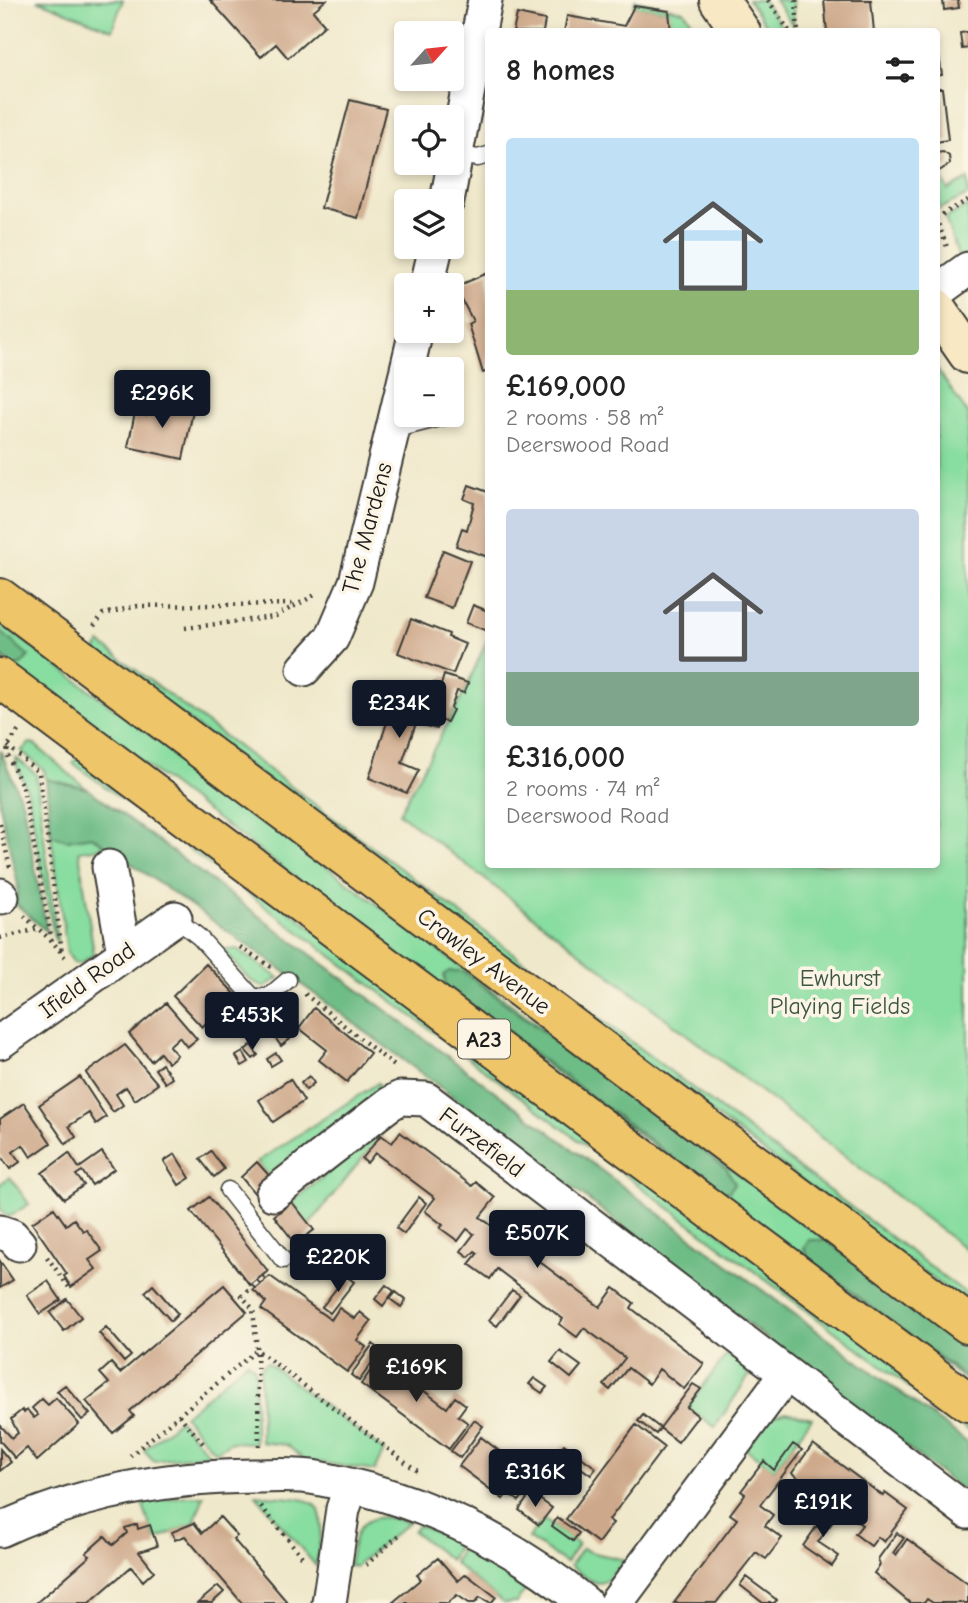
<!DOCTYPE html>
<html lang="en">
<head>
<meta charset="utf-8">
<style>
	:root { --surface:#fff; --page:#f2f2f2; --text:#222; --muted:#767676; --accent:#111827 }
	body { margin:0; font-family:"Comic Neue",sans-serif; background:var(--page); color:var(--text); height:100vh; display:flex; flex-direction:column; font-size:26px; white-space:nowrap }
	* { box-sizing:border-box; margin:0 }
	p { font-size:23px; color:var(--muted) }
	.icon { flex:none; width:38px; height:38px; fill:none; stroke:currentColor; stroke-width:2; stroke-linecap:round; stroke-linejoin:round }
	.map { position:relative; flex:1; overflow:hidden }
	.drawer { position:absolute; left:485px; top:28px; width:455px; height:840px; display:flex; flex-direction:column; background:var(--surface); border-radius:7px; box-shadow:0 4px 10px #0003 }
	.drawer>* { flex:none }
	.needle { width:46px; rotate:63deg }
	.controls { position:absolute; left:394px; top:21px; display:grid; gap:14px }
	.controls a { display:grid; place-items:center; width:70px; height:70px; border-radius:7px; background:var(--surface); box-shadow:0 4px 10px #0003; font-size:35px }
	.price { position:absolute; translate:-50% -60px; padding:0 16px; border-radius:7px; background:var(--accent); color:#fff; font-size:23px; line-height:46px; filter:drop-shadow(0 2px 4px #0008) }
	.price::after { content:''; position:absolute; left:50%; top:42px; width:21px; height:16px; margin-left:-10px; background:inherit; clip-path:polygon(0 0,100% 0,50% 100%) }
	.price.selected { background:#222; color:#fff }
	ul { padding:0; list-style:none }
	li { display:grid; align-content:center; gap:14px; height:371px; padding:0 21px }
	li span { display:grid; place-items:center; height:217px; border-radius:7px; color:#555 }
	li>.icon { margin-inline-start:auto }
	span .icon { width:126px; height:126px; fill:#fffc; stroke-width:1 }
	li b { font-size:30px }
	h2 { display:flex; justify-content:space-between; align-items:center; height:84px; padding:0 21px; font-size:30px }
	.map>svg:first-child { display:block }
	.green { fill:#88dda0; stroke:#527c5e; stroke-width:2 }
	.forest { fill:#6ebc86; stroke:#456c51; stroke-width:2 }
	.building { fill:#cea88a }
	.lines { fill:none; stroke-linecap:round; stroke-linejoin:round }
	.lane-casing { stroke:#3c3b36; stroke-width:19 }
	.street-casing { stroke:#3c3b36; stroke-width:37 }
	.secondary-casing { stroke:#3c3b36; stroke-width:42 }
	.primary-casing { stroke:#3c3b36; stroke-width:42 }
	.path { stroke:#3c3b36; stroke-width:4.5; stroke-dasharray:2 5; stroke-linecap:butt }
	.lane { stroke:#fff; stroke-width:16 }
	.street { stroke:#fff; stroke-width:33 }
	.secondary { stroke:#f8e8c3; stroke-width:38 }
	.primary { stroke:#eec569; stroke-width:38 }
	.labels { text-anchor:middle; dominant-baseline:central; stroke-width:7; stroke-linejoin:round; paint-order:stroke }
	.shield { fill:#fcf5e5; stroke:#5f5d58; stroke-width:2 }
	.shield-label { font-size:23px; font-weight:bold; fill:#1c1c1c }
	.street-label { font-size:24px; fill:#1c1c1c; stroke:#fcf5e5 }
	.park-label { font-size:24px; fill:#3c5644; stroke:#fcf5e5 }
</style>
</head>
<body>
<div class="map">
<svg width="968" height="1603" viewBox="0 0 968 1603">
	<rect width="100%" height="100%" fill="#fcf5e5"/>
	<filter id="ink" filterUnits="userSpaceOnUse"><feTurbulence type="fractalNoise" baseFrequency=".0143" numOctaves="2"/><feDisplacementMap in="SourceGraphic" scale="14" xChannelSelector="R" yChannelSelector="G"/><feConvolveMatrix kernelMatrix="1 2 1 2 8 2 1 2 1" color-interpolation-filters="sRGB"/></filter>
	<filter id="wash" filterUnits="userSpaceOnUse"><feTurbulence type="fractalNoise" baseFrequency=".00686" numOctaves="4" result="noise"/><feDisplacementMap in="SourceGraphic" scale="28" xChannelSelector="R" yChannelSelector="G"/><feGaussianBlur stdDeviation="1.57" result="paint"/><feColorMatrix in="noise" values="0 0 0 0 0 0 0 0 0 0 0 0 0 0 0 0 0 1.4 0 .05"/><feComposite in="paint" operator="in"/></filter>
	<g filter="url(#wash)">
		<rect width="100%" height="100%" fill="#efe8ca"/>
		<!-- green -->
		<path class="green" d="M37 0H123L112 30Z
			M635 0 684 11 699 31H671L668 11 634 6Z
			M748 0H763L785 31H770Z
			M775 0H793L794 27Z
			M938 172 948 190 968 179V195L939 209Z
			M968 206V259L960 261 945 218Z
			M936 368 968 414V1251L399 813 464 693 488 638V864H936Z
			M0 623 968 1345V1382L0 656Z
			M100 643 968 1295V1305L96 651Z
			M30 743 34 744 87 789 46 779 44 770 21 751Z
			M80 754 968 1418V1431L73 763Z
			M16 758 36 774 57 941 54 938 28 792 16 764Z
			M51 835 67 840 92 836 106 847 79 851 94 954 80 964 74 963 67 953Z
			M237 949 279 978 264 987 250 980 223 950Z
			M378 1083 385 1096 273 1180 257 1162Z
			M381 1135 309 1225 292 1202 374 1136Z
			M10 1177 29 1204 9 1217 0 1209V1184Z
			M728 1353 742 1364 749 1376 715 1427 687 1407Z
			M247 1361 255 1369V1443L231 1442 215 1452 184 1416Z
			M267 1362 384 1451 374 1471 304 1460 287 1445 261 1442 260 1368Z
			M786 1412 812 1418 774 1470 745 1448 772 1416Z
			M179 1420 209 1454 154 1461 144 1450Z
			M256 1495C324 1500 328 1495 316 1566Z
			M186 1496H204L194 1523 155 1540 142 1503Z
			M383 1517 409 1522 355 1567 349 1565C354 1541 354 1519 383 1517Z
			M543 1519 578 1544 566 1563 528 1538Z
			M418 1525 459 1542 450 1560 413 1531Z
			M463 1544 544 1591 540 1596 526 1589 516 1603H503L454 1563Z
			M582 1548 590 1552 625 1560C601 1591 600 1588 570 1566Z"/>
		<!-- forest -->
		<path class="forest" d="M0 631 29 656 21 665 14 666 0 655Z
			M0 750 23 804 47 932 16 904 18 885 0 806Z
			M46 779 88 789 968 1443V1495L514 1142 270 961 92 836 67 840 51 835Z
			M449 971H462L727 1169 735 1183 729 1192 716 1190 446 987 444 975Z
			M809 1240H826L968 1348V1379L810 1261 804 1249Z"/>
		<g id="blocks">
			<!-- building -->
			<path class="building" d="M210 0H326L313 11 325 25 288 58 276 44 261 57Z
				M824 0H871L874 32H827Z
				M943 0H958L959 8 944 10Z
				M634 6 669 11 671 32H564L567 16 624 26Z
				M517 14 545 20 543 32H513Z
				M968 32V48L962 49 960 33Z
				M939 56 942 75 936 76V57Z
				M936 88H942L948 140 936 142Z
				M350 100 386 109 358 218 321 208Z
				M943 152 949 156 950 164 936 173V153Z
				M488 273V371L483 373 468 324 473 321 455 287Z
				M149 402 193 411 183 459 128 447 135 412 146 415Z
				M469 485 488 492V557L456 546 462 528 467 530 474 503 464 499Z
				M443 550 470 561 452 608 424 598Z
				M473 605 488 611V631L466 623Z
				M411 619 449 634 448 637 465 644 453 674 398 653Z
				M444 675 468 683 464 693 457 691 451 708 453 710 447 722 440 720 437 729 420 724 434 683 441 685Z
				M400 682 427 692 402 763 419 770 407 793 369 778Z
				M206 964 238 997 232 1002 230 1000 216 1018 214 1016 202 1027 173 996Z
				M166 1003 197 1039 187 1047 179 1037 169 1046 177 1055 168 1063 160 1053 151 1061 129 1034Z
				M314 1008 370 1053 347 1082 319 1060 327 1050 299 1028Z
				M284 1032 290 1039 281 1046 276 1039Z
				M125 1045 158 1084 135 1100 126 1087 116 1094 123 1105 113 1112 86 1073Z
				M251 1045 258 1055 253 1059 245 1050Z
				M243 1052 249 1062 242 1066 236 1056Z
				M276 1053 281 1060 271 1066 267 1059Z
				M162 1064 172 1078 165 1083 155 1069Z
				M309 1076 314 1083 306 1090 301 1083Z
				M80 1077 106 1117 96 1124 89 1113 69 1126 76 1137 66 1144 39 1105Z
				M290 1079 304 1101 273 1122 259 1100Z
				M24 1103 51 1143 31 1157 23 1145 13 1152 20 1162 10 1169 0 1155V1119Z
				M400 1132 472 1186 476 1182 495 1198 480 1217 600 1307 614 1288 634 1303 631 1308 704 1364 684 1389 659 1369 649 1384 628 1368 610 1390 604 1385 625 1358 584 1328 577 1337 559 1324 563 1319 497 1269 490 1279 469 1264 478 1253 475 1251 469 1257 461 1251 474 1234 467 1229 458 1241 440 1228 443 1225 425 1211 435 1198 375 1153 367 1163 362 1159 381 1135 392 1143Z
				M211 1151 224 1169 214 1177 200 1159Z
				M102 1152 114 1169 92 1185 82 1171 76 1175 84 1185 64 1199 42 1173 69 1153 79 1168Z
				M175 1154 190 1178 179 1185 164 1161Z
				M257 1162 273 1180 256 1195 241 1177Z
				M209 1197 268 1271 250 1285 191 1211Z
				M419 1197 426 1203 404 1234 396 1228Z
				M292 1202 314 1230 296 1244 274 1216Z
				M54 1208 66 1225 74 1219 83 1231 86 1229 102 1251 89 1260 96 1269 71 1287 64 1276 67 1274 32 1223Z
				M0 1261 13 1280 0 1288Z
				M270 1276 331 1320 339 1308 355 1319 360 1312 371 1321 357 1340 366 1347 347 1372 261 1309 266 1302 253 1290Z
				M346 1276 354 1282 330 1313 322 1307Z
				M48 1281 61 1300 40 1314 27 1295Z
				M153 1285 178 1314 171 1321 145 1292Z
				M224 1285 247 1312 130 1411 134 1416 113 1433 86 1401 109 1383 100 1373 111 1363 120 1373Z
				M386 1285 394 1291 383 1306 375 1299Z
				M512 1290 520 1295 497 1326 489 1320Z
				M396 1292 406 1300 401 1307 390 1299Z
				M67 1299 81 1317 64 1331 50 1313Z
				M106 1327 131 1356 124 1362 99 1333Z
				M373 1344 381 1350 359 1381 351 1375Z
				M447 1351 455 1357 432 1388 424 1382Z
				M560 1351 581 1366 571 1378 551 1362Z
				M380 1358 447 1408 455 1397 466 1405 458 1416 468 1423 449 1449 361 1384Z
				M534 1378 547 1387 542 1393 529 1384Z
				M693 1384 701 1389 687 1407 698 1416 678 1442 660 1428Z
				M65 1385 90 1414 82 1420 57 1391Z
				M56 1398 79 1424 37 1461 27 1448 15 1458 0 1441V1425L12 1438 18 1433 11 1419 22 1410 24 1413 27 1410 34 1418 38 1415 32 1408 42 1399 48 1405Z
				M643 1415 660 1428 656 1434 638 1421Z
				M474 1420 483 1426 460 1458 451 1451Z
				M636 1425 664 1447 609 1520 613 1523 598 1543 566 1519Z
				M481 1437 525 1471 503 1499 459 1466Z
				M564 1444 596 1468 591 1475 558 1451Z
				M793 1444 802 1450 760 1505 773 1515 765 1526 782 1538 766 1559 756 1552 716 1603H674L737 1519 730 1514 745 1494 741 1491 764 1461 774 1470Z
				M813 1444 883 1496 885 1493 908 1510 884 1542 878 1537 871 1546 855 1534 862 1525 792 1473Z
				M0 1449 11 1462 0 1471Z
				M527 1476 535 1482 519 1501 512 1496Z
				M531 1493 552 1508 539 1525 519 1510Z
				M830 1507 839 1513 818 1542 839 1556 832 1566 803 1546Z
				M220 1517 237 1536 233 1539 288 1603H242L185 1536 175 1540 172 1532 194 1523 202 1533Z
				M557 1518 579 1533 573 1541 552 1526Z
				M137 1524 138 1529 150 1525 157 1546 139 1552 154 1571 143 1581 131 1567 89 1603H36L90 1556 86 1553 105 1536 113 1545 127 1533 125 1528Z
				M897 1533 904 1538 893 1553 896 1555 907 1539 968 1584V1603H933L927 1599 924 1603H910L874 1573 880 1565 878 1559Z
				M438 1558 458 1581 466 1574 496 1597 491 1603 480 1597 475 1603H469L457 1595 448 1603H392L421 1579 417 1575Z
				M746 1577 777 1600 774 1603H763L740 1585Z
				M218 1586 224 1592 212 1603H198Z"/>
		</g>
	</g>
	<g filter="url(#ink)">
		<use href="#blocks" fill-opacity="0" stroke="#3c3b36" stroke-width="2"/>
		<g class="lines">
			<!-- lane casing -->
			<g class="lane-casing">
				<path id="lane" d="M459 155 478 158 488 155
					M393 430 444 417
					M175 918 199 937 253 997H268L288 980
					M228 1190 283 1260"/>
			</g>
			<!-- street casing -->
			<g class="street-casing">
				<path id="street" d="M447 201 485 0
					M427 285 436 247
					M936 292 968 269
					M407 369 416 331
					M304 669 332 638 356 582 406 374
					M109 867 124 953
					M0 895 2 897
					M0 1042 175 918
					M273 1194 388 1105 400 1098 426 1099 968 1512
					M0 1232 12 1236 19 1244
					M0 1530C81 1492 165 1477 253 1476 274 1476 297 1474 317 1478 417 1497 507 1539 585 1603
					M329 1603 343 1509 351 1486
					M616 1603 786 1374"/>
			</g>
			<!-- secondary casing -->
			<g class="secondary-casing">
				<path id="secondary" d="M719 0 741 32
					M936 308 968 354"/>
			</g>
			<!-- primary casing -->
			<g class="primary-casing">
				<path id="primary" d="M0 598 968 1324
					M0 678 968 1402"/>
			</g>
			<!-- path -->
			<path class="path" d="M768 0 790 32
				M796 0 798 32
				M936 218 947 247
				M936 218 968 200
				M94 626 103 614 138 606 294 604
				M185 628 274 617 317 594
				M18 731 8 746 7 754 23 788 52 941 67 960
				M8 746 39 773 62 953
				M0 824 10 868
				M24 916 52 941
				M0 938 39 929
				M240 947 271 967
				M305 994 397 1068
				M47 1257 71 1290
				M179 1415 206 1447
				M259 1446 257 1350 253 1309 242 1296 267 1275
				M130 1456 257 1350 420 1473
				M261 1506 304 1559
				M366 1565 401 1533"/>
			<!-- lane -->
			<use href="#lane" class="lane"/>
			<!-- street -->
			<use href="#street" class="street"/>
			<!-- secondary -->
			<use href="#secondary" class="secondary"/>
			<!-- primary -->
			<use href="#primary" class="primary"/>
		</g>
	</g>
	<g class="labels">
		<!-- shield labels -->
		<rect class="shield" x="458" y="1019.5" width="52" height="39" rx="5"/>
		<g class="shield-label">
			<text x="484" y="1039">A23</text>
		</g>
		<!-- street labels -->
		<g class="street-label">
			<text transform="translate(367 528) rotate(-75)">The Mardens</text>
			<text transform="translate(484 961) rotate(37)">Crawley Avenue</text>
			<text transform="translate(87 980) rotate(-36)">Ifield Road</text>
			<text transform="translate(482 1142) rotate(37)">Furzefield</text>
		</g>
		<!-- park labels -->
		<g class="park-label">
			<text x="840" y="978">Ewhurst<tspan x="840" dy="28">Playing Fields</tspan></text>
		</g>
	</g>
</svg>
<div class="controls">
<a><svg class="needle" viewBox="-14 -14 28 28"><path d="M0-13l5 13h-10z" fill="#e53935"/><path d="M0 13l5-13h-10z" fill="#767676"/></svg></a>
<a><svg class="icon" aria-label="locate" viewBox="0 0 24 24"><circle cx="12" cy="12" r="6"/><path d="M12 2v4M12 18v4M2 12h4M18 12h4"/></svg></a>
<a><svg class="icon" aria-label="layers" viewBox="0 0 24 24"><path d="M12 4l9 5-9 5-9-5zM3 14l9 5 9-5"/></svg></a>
<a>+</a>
<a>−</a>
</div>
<b class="price" style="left:162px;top:430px">£296K</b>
<b class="price" style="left:399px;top:740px">£234K</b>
<b class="price" style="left:252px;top:1052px">£453K</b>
<b class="price" style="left:537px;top:1270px">£507K</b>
<b class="price" style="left:338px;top:1294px">£220K</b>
<b class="price selected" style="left:416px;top:1404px">£169K</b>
<b class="price" style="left:535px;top:1509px">£316K</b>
<b class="price" style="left:823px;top:1539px">£191K</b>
<section class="drawer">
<h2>8 homes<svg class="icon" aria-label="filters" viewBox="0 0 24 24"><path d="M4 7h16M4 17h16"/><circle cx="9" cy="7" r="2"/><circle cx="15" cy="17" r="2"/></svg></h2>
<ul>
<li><span style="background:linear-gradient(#bfe0f5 70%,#8fb573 0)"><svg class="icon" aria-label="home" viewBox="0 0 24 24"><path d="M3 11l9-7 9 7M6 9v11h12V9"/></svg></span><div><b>£169,000</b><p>2 rooms · 58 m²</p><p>Deerswood Road</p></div></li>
<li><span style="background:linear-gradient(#c9d6e8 75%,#7fa58c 0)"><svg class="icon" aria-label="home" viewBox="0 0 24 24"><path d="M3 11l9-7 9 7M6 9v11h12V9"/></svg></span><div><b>£316,000</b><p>2 rooms · 74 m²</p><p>Deerswood Road</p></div></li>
</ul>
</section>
</div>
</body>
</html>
